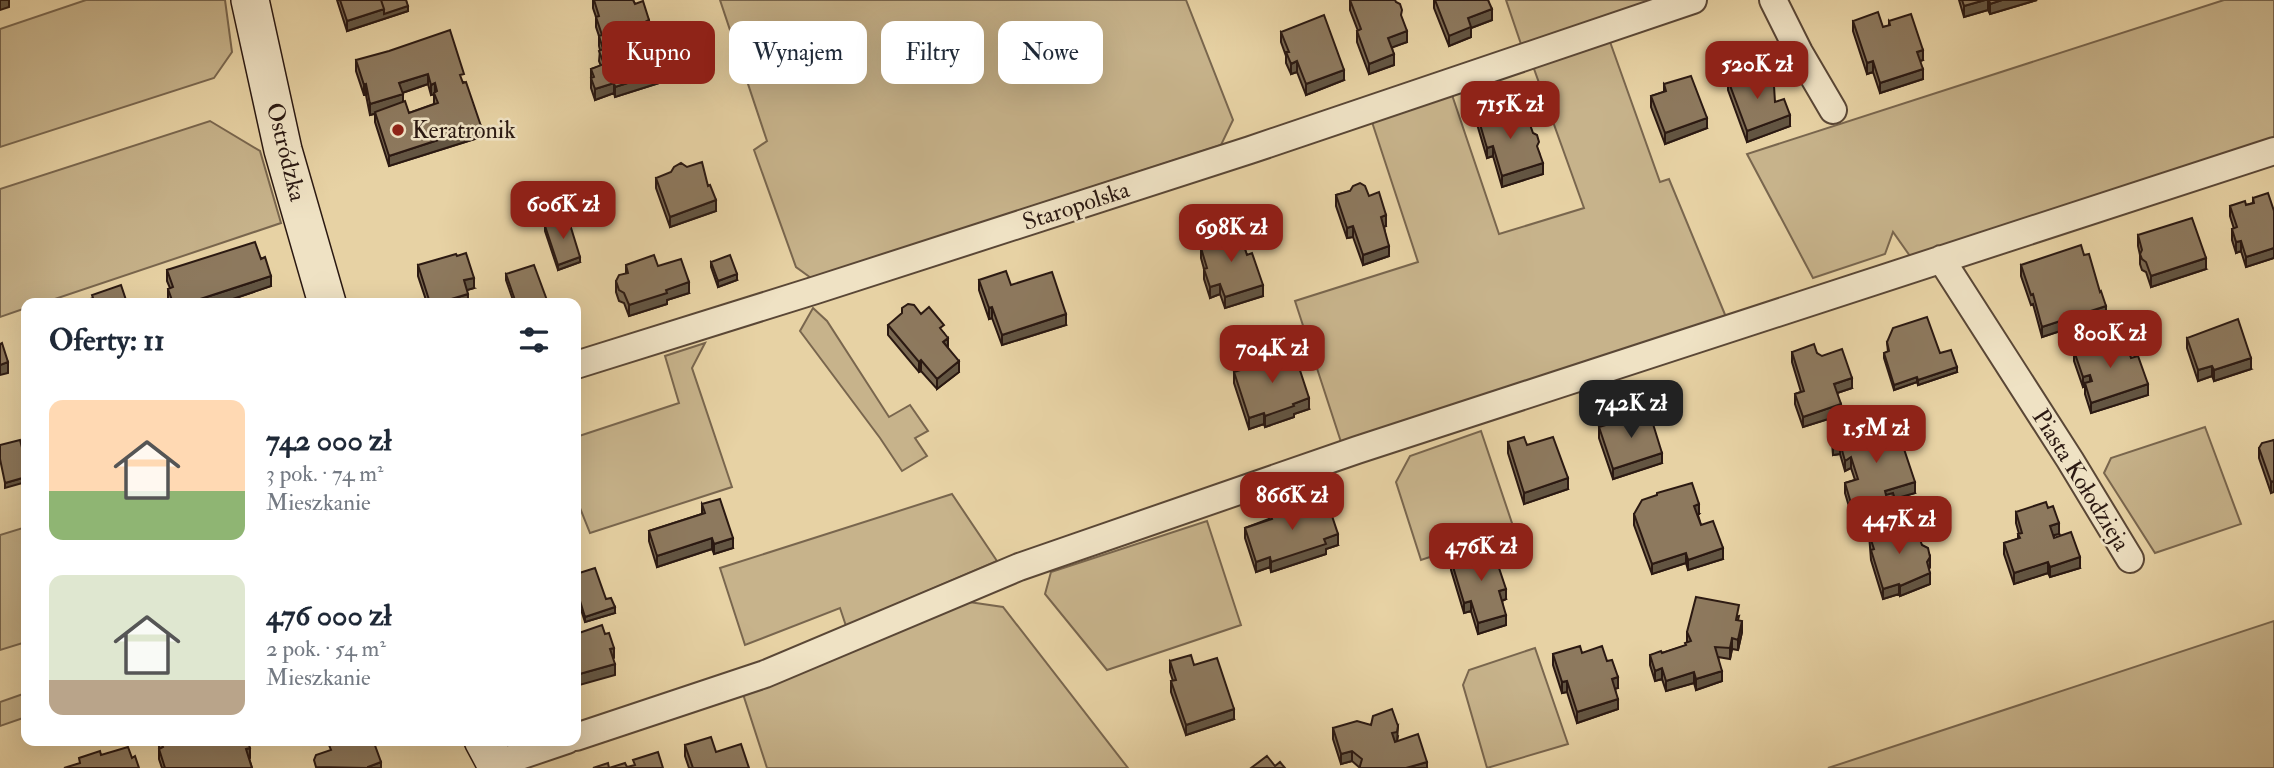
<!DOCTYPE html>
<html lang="pl">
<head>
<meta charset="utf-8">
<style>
	:root { --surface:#fff; --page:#f6f6f7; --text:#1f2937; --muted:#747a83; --accent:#8f2418 }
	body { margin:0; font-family:"IM FELL Double Pica",serif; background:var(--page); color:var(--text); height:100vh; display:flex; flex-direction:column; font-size:26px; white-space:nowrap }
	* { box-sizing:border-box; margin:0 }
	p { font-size:23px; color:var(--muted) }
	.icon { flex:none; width:38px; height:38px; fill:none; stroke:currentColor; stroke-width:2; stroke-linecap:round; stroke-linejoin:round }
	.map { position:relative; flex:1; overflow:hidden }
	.drawer { position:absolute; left:21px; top:298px; width:560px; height:448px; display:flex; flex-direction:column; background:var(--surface); border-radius:14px; box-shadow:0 7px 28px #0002 }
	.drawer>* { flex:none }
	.top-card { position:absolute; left:602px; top:21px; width:665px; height:63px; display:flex; gap:14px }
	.price { position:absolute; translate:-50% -60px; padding:0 16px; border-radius:14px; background:var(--accent); color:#fff; font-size:23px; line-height:46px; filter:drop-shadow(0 2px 4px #0008) }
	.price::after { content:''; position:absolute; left:50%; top:42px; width:21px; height:16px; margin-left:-10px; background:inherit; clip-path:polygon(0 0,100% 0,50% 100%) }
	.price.active { background:#222; color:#fff }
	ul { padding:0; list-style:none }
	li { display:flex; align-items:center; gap:21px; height:175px; padding:0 28px }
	li span { display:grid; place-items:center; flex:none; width:196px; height:140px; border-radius:14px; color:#555 }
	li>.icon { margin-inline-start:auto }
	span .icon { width:84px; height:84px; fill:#fffc; stroke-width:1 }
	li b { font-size:30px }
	h2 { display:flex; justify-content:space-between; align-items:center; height:84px; padding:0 28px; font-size:30px }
	.pill { padding:0 24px; border-radius:14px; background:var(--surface); box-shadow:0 7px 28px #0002; font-size:24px; line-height:63px }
	.pill.active { background:var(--accent); color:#fff }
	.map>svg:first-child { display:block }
	.green { fill:#c7b38b; stroke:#79664e; stroke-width:2 }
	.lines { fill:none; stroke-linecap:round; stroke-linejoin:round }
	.street-casing { stroke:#5a4736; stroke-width:30 }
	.secondary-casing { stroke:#2b1912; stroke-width:40 }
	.street { stroke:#efe2c4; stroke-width:26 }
	.secondary { stroke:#efe2c4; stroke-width:37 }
	.wall { fill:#796851; stroke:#2b1912; stroke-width:2; fill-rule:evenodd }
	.shaded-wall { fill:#635542; stroke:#2b1912; stroke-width:2 }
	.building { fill:#8d795e; stroke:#2b1912; stroke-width:2 }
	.poi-dot { fill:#8f2418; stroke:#efe2c4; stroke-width:2.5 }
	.labels { text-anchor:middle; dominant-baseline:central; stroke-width:5; stroke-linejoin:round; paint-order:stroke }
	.poi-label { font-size:24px; fill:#2b1912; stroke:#efe2c4; text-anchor:start }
	.street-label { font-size:24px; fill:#2b1912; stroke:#efe2c4 }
</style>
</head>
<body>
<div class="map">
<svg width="2274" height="768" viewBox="0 0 2274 768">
	<rect width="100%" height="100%" fill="#e7d2a4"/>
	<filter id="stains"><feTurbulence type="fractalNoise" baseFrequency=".00286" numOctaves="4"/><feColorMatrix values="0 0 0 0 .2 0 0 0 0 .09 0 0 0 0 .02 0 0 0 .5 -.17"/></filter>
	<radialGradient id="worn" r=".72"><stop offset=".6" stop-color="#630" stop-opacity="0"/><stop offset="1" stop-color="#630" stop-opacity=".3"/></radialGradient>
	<!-- green -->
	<path class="green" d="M86 0H225L232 52 214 78 0 147V29Z
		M720 0H1186L1233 120 1221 145 811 278 796 267 754 150 767 141Z
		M1506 0H1660L1522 47Z
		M2224 0H2274V143L1910 256 1893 232 1885 254 1813 278 1747 154Z
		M1609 39 1660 182 1669 179 1726 317 1342 445 1295 301 1418 262 1371 119 1451 92 1499 234 1584 208 1533 66Z
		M210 121 260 151 281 223 43 303H26V308L0 317V189Z
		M813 308 827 321 889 417 910 405 928 431 915 438 927 456 902 471 880 438 800 331Z
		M705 343 692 368 732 487 590 533 576 498V437L679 403 665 356Z
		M2205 427 2241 524 2155 553 2104 473 2111 458Z
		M1481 431 1514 529 1421 560 1396 482 1410 456Z
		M952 494 997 561 846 626 840 608 745 645 720 568Z
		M1207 521 1241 625 1107 670 1045 594 1051 572Z
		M26 527V642L0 650V535Z
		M969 602 1003 607 1128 768H767L743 694C818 662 895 635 969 602Z
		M2274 621V768H1828Z
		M1535 648 1568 744 1487 768 1463 685 1469 670Z
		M26 693V717L0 726V702Z"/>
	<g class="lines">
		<!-- street casing -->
		<g class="street-casing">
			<path id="street" d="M1773 0 1799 52 1833 110
				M1941 259 2070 460 2130 559
				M576 365 816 290 1250 150 1693 0
				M576 737 765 674 1019 567 1357 450 2274 151
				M496 764 567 740"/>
		</g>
		<!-- secondary casing -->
		<g class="secondary-casing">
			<path id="secondary" d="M250 0 283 150 327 303
				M483 740 498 768"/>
		</g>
		<!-- street -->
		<use href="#street" class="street"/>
		<!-- secondary -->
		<use href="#secondary" class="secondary"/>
	</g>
	<!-- wall -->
	<path class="wall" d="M337 0H406L408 11 347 31Z
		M593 0H633L649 31 646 32 648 43 659 83 615 97 614 93 595 100 591 88V69L601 66 599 61 600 50 599 46V36L596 27V17L593 8Z
		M1350 0 1402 19 1407 42 1392 47 1394 65 1369 74 1357 42V31H1358L1350 10Z
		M1434 0H1488L1492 20 1471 28V37L1449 46 1434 8Z
		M1959 0H2037L1990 14 1988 10 1964 17Z
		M1853 21 1883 27 1889 26V21L1923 60 1920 61 1923 79 1880 93 1873 72 1867 74 1853 31Z
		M1281 32 1344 80 1306 95 1297 72 1291 74 1286 63V56L1281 42Z
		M356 60 464 82 481 137 389 166 375 122V114L370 115 366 95H364L356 71ZM428 84 431 95 434 94V104L409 113 403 102 402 93Z
		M1728 80 1775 102 1790 126 1747 142 1728 90Z
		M1664 84 1707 128 1665 144 1651 107V96L1664 92Z
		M1477 114 1508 122 1539 152 1543 174 1502 187 1493 156 1487 158 1477 124Z
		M656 178 708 186 716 211 670 227 656 188Z
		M1350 191 1369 196 1386 226 1384 227 1389 256 1363 265 1353 237 1347 238 1336 206V195Z
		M2253 198 2274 211V258L2246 267 2241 251 2236 253 2232 240V229H2234L2230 216V206L2246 205 2253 203Z
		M545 226 580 262 558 270 545 231Z
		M2138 235 2206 269 2151 287 2146 272 2142 270 2140 264V255L2138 246Z
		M1212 238 1245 250 1263 296 1225 308 1220 294 1210 298 1204 279V269L1201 258V248L1212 245Z
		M261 259 271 286 221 303H169L168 299V289L170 288 167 281V270Z
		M711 262 737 280 718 287 711 267Z
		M418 265 474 288 467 290 468 303H427L418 276Z
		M626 265 658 266 689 293 667 300V304L629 316 624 303 619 301 616 292V281L626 274Z
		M2021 265 2106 316 2042 337 2033 304 2031 305 2021 276Z
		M506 274 548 303H514L506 280Z
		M979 280 1011 285 1066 325 1002 345 992 318 989 319 979 290Z
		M921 314 944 333 948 348 959 372 937 389 921 371 919 372 888 335V325Z
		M2187 338 2251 369 2214 381 2212 376 2198 381 2187 348Z
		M1887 342 1940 353 1957 372 1918 385 1917 382 1894 390 1884 358V353L1888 352Z
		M2120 348 2131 358 2148 395 2091 413 2085 394V386L2083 387 2074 361V351Z
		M1792 352 1817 353 1852 388 1837 393 1841 415 1803 427 1795 404V394L1801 392 1792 362Z
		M1250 365 1309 409 1294 414V417L1265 427 1264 424 1249 429 1234 383V372L1250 367Z
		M1632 416 1662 463 1613 479 1599 438V427L1624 423 1632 420Z
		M1855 433 1915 493 1894 499V506L1888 509 1853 520 1845 493V483L1855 480 1851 468 1845 471 1840 454 1833 455 1832 442 1855 435Z
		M2274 440 2271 493 2259 458V448Z
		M1508 442 1527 445 1568 489 1524 504 1508 453Z
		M702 504 733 548 714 554 712 549 657 567 649 541V531L702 514Z
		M1300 510 1338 545 1326 549V554L1271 572 1270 567 1256 572 1245 538V528L1269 519V512Z
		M2016 512 2059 534 2054 535V538L2080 568 2050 577 2048 573 2014 584 2004 554V543L2018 539V534H2019L2016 523Z
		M1634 514H1699L1698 515 1701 525 1723 559 1688 570 1686 563 1652 574 1634 525Z
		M1869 534 1912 537 1922 545 1930 567 1929 569 1930 584 1900 596 1899 594 1883 599 1871 560Z
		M1451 560 1506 599 1502 601 1506 625 1478 634 1471 611 1464 613 1451 570Z
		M576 574 606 599 615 613 585 622 576 594Z
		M1739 616 1738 620 1742 632 1738 650 1732 649 1730 659 1718 657 1722 681 1696 690 1694 683 1666 691 1662 679 1655 681 1650 665V655L1662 653 1685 646 1687 642V632Z
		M1582 653 1607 661 1618 688 1615 689 1618 709 1577 723 1567 692 1562 693 1553 665V654Z
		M1170 661 1234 719 1186 735 1171 692V681H1173L1170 672Z
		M1333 728 1398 736 1397 741 1427 768H1360L1352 761 1341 764 1333 739Z
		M159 740H247L249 758 252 768H162L159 759Z
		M685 745 716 752 749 768H689L685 756Z"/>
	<!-- shaded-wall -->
	<path class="shaded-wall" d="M0 0H9V7L0 10Z
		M1985 0H1988V10L1964 17V6Z
		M2002 0H2037L1990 14V4Z
		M408 6V11L347 31V21L384 9Z
		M1492 9V20L1471 28V37L1449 46V36L1468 18Z
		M649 20V31L643 33V23Z
		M1407 31V42L1388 49V38Z
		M1923 50V60L1917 62V52Z
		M1394 54V65L1369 74V64Z
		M1297 61V72L1291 74V64Z
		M1873 61V72L1867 74V63Z
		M1923 69V79L1880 93V83Z
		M1344 70V80L1306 95V84Z
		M659 73V83L615 97V87Z
		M428 74V84L399 94V83Z
		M435 83V94L431 95V85Z
		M614 83V93L595 100V89Z
		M366 84V95H364V85Z
		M403 94V105L370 115V104Z
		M1790 115V126L1747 142V131Z
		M1707 118V128L1665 144V133Z
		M481 126V137L389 166V156Z
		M1493 146V156L1487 158V148Z
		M1543 163V174L1502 187V176Z
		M716 200V211L670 227V217Z
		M1386 215V226L1381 227V217Z
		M1353 226V237L1347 238V228Z
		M2241 241V251L2236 253V242Z
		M1389 246V256L1363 265V255Z
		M2274 248V258L2246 267V257Z
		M580 257V262L558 270V265Z
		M2206 258V269L2151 287V276Z
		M737 274V280L718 287V281Z
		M271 276V286L221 303H188Z
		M474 278V288L464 291V280Z
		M689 282V293L667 300V304L629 316V305L666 290Z
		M1220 284V294L1210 298V287Z
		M1263 285V296L1225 308V297Z
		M468 294V303H438Z
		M2106 306V316L2042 337V327Z
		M992 307V318L989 319V308Z
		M1066 314V325L1002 345V335Z
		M948 338V348L943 342Z
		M2251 358V369L2214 381V370Z
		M921 360V371L919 372V362Z
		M959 361V372L937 389V379Z
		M8 362V373L0 375V365Z
		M2212 366V376L2198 381V370Z
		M1957 367V372L1918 385V380Z
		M2090 375V385L2085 383V386L2083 387V377Z
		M1917 377V382L1894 390V385Z
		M1852 378V388L1834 394V384Z
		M2148 384V395L2091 413V403Z
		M1309 398V409L1294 414V417L1265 427V416L1293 404Z
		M1841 404V415L1803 427V417Z
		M1264 413V424L1249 429V418Z
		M1840 443V454L1833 455V445Z
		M1662 453V463L1613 479V469Z
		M1851 457V468L1845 471V461Z
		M26 477V482L5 488V483Z
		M1568 478V489L1524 504V493Z
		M2274 481V492L2271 493V482Z
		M1915 482V493L1894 499V506L1853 520V510L1885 491Z
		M1699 504V514L1694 516V506Z
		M2059 523V534L2050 536V526Z
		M1338 534V545L1326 549V554L1271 572V562L1324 539Z
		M712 538V549L657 567V556Z
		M733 538V548L714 554V544Z
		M1723 548V559L1688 570V560Z
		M1686 553V563L1652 574V564Z
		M1270 557V567L1256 572V562Z
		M1930 557V567L1927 573V562Z
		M2080 557V568L2050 577V567Z
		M2048 562V573L2014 584V573Z
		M1930 573V584L1900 596V586Z
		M1899 584V594L1883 599V589Z
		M1506 589V599L1499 602V591Z
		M1471 601V611L1464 613V603Z
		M615 607V613L585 622V617Z
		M1506 615V625L1478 634V623Z
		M1742 621V632L1738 650V640Z
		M1732 638V649L1730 659V648Z
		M614 648V658L610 660V649Z
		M615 664V675L576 686V675Z
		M1662 668V679L1655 681V671Z
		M1722 671V681L1696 690V679Z
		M1694 672V683L1666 691V681Z
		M1618 677V688L1612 689V679Z
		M1567 681V692L1562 693V682Z
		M1618 699V709L1577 723V712Z
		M1234 709V719L1186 735V725Z
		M1398 726 1397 742 1392 743V733Z
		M250 748V758L246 759V749Z
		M1352 751V761L1341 764V754Z
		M381 762V768H368V767Z
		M1427 762V768H1406Z"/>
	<!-- building -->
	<path class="building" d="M340 0H381L384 9 347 21Z
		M381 0H406L408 6 384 14V9Z
		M594 0H633L635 4 643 1 649 20 643 23 648 38H647L659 73 615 87 614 83 595 89 591 78 594 77 591 69 604 64 599 51 603 49 599 36 602 35 596 17 599 16Z
		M1350 0H1395L1396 2 1400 4 1402 10 1401 15 1407 31 1388 38 1394 54 1369 64 1357 31 1361 29Z
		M1435 0H1488L1492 9 1468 18 1471 27 1449 36Z
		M1962 0H1985L1964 6Z
		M1989 0H2002L1990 4Z
		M1878 12 1883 27 1890 25 1889 21 1911 14 1923 50 1917 52 1923 69 1880 83 1873 61 1867 63 1853 21Z
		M1324 15 1344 70 1306 84 1297 61 1291 64 1286 52H1289L1281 32Z
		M450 30 464 74 460 75 463 83 466 82 481 126 389 156 375 112 405 101 409 113 438 103 434 93 437 91 435 83 431 85 428 74 399 83 403 94 370 104 366 84 364 85 356 60 389 51Z
		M1760 73 1766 76 1769 84 1774 86 1775 102 1784 99 1790 115 1747 131 1728 80 1744 74 1750 77Z
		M1691 76 1707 118 1665 133 1651 96 1666 91 1664 84Z
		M1503 105 1508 122 1527 116 1533 133 1537 135 1539 142 1537 146 1543 163 1502 176 1493 146 1487 148 1477 114Z
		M702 162 708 186 710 185 716 200 670 217 656 178 671 172 674 167 681 163 687 167Z
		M1360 183 1365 186 1369 196 1379 192 1386 215 1381 217 1389 246 1363 255 1353 226 1347 228 1336 195 1350 191 1353 186Z
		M2268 193 2274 211V248L2246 257 2241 241 2236 242 2232 229 2237 227 2230 206 2245 201 2246 205 2254 203 2253 198Z
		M568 218 580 257 558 265 545 226Z
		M2192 218 2206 258 2151 276 2146 262 2142 259 2140 254 2142 250 2138 235Z
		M1241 228 1245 242 1243 243 1247 255 1252 253 1263 285 1225 297 1220 284 1210 287 1204 269 1207 268 1201 248 1214 244 1212 238 1215 232 1223 229 1227 232Z
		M255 242 261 259 265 257 271 276 188 303H173L168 289 173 287 167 270Z
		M2081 245 2084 255 2089 254 2100 292 2101 291 2106 306 2042 327 2033 294 2031 295 2021 265Z
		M466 253 474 278 464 280 468 294 438 303H430L418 265 456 254 457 256Z
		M654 255 658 266 681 259 689 282 666 290 667 293 629 305 624 293 619 290 616 281 619 275 628 273 626 265Z
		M730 255 737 274 718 281 711 262Z
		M534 265 548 303H516L506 274Z
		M1006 271 1011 285 1052 272 1066 314 1002 335 992 307 989 308 979 280Z
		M121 285 127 303 131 301 132 303H80L93 298 92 295Z
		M908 304 914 305 921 314 929 307 944 325 940 328 948 338 943 342 959 361 937 379 921 360 919 362 888 325 902 313V308Z
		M1927 317 1940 353 1951 350 1957 367 1918 380 1917 377 1894 385 1884 353 1889 351 1887 342 1893 328Z
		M2238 319 2251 358 2214 370 2212 366 2198 370 2187 338Z
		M2117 337 2120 348 2127 346 2131 358 2138 356 2148 384 2091 403 2085 383 2092 381 2090 375 2083 377 2074 351Z
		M2 343 8 362 0 365V344Z
		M1814 344 1817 353 1822 356 1842 349 1852 378 1834 384 1841 404 1803 417 1795 394 1804 391 1792 352Z
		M1294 352 1309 398 1293 404 1294 406 1265 416 1264 413 1249 418 1234 372 1250 367V365Z
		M1649 411 1662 453 1613 469 1599 427 1623 420 1624 423 1634 420 1632 416Z
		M1885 426 1899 434 1915 482 1885 491 1886 495 1893 493 1894 496 1853 510 1845 483 1858 479 1851 457 1845 461 1840 443 1833 445 1832 442 1856 435 1855 433Z
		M1524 437 1527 445 1553 437 1568 478 1524 493 1508 442Z
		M20 440 26 463V477L5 483 0 459V445Z
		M2274 440V481L2271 482 2259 448 2262 443Z
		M1692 483 1699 504 1694 506 1701 525 1713 521 1723 548 1688 560 1686 553 1652 564 1634 514 1642 500 1657 495V493Z
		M720 499 733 538 714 544 712 538 657 556 649 531 705 513 702 504Z
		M1327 501 1338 534 1324 539 1326 544 1271 562 1270 557 1256 562 1245 528 1272 519 1269 512 1298 503 1300 510Z
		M2046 502 2048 508 2053 506 2059 523 2050 526 2054 538 2071 532 2080 557 2050 567 2048 562 2014 573 2004 543 2020 538 2018 534 2022 533 2016 512Z
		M1908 522 1912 537 1918 534 1922 545 1928 548 1930 557 1927 562 1930 573 1900 586 1899 584 1883 589 1871 550 1874 549 1869 534Z
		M1468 547 1481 553 1493 550 1506 589 1499 591 1506 615 1478 623 1471 601 1464 603 1451 560 1464 555Z
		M595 568 606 599 611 598 615 607 585 617 576 588V574Z
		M1696 597 1739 605 1736 620 1742 621 1738 640 1732 638 1730 648 1715 647 1722 671 1696 679 1694 672 1666 681 1662 668 1655 671 1650 655 1661 651 1662 653 1686 645 1685 643 1691 641 1687 632Z
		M602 625 605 634 609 633 614 648 610 649 615 664 576 675V634Z
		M1580 646 1582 653 1602 646 1607 661 1612 660 1618 677 1612 679 1618 699 1577 712 1567 681 1562 682 1553 654Z
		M1191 655 1194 665 1217 658 1234 709 1186 725 1171 681 1176 680 1170 661Z
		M1392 709 1398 726 1397 732 1392 733 1395 742 1418 734 1427 762 1406 768H1360V766L1362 759 1352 751 1341 754 1333 728 1357 721 1371 725 1373 716Z
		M711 737 716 752 741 744 749 768H693L685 745Z
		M160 740H247L250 748 246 749 252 768H165L159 749 163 747Z
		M342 740H373L381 762 368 767V768L316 767 314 760 316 755 331 750 329 745Z
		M128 747 132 758 135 756 139 768H64L80 763 79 758 100 751 101 755Z
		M658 752 663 768H593L608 763 609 768 625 763 627 767 635 765 633 760Z
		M1267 756 1275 766 1280 762 1285 768H1251Z"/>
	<!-- markers -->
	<circle class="poi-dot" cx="398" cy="130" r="7"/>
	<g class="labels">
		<!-- poi labels -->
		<g class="poi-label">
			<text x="412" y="130">Keratronik</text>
		</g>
		<!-- street labels -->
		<g class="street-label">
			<text transform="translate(286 152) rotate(76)">Ostródzka</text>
			<text transform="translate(1076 206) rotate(-18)">Staropolska</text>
			<text transform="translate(2081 480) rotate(58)">Piasta Kołodzieja</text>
		</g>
	</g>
	<rect width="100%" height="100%" filter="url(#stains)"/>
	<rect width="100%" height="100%" fill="url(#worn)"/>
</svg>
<b class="price" style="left:1757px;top:101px">520K zł</b>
<b class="price" style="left:1510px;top:141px">715K zł</b>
<b class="price" style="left:563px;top:241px">606K zł</b>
<b class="price" style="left:1231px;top:264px">698K zł</b>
<b class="price" style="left:2110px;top:370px">800K zł</b>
<b class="price" style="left:1272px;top:385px">704K zł</b>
<b class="price active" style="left:1631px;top:440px">742K zł</b>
<b class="price" style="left:1876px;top:465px">1.5M zł</b>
<b class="price" style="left:1292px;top:532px">866K zł</b>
<b class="price" style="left:1899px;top:556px">447K zł</b>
<b class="price" style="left:1481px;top:583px">476K zł</b>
<div class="top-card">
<a class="pill active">Kupno</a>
<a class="pill">Wynajem</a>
<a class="pill">Filtry</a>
<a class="pill">Nowe</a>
</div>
<section class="drawer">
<h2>Oferty: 11<svg class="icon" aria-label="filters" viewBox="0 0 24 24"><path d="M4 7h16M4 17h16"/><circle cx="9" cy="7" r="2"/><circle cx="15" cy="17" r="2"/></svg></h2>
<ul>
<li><span style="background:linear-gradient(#ffd9b3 65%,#8fb573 0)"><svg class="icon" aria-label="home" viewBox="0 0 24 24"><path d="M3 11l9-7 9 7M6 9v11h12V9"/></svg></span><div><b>742 000 zł</b><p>3 pok. · 74 m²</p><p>Mieszkanie</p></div></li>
<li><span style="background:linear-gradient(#dfe7d0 75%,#b9a48a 0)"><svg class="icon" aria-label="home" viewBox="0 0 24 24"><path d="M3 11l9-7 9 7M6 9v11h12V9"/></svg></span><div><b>476 000 zł</b><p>2 pok. · 54 m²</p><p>Mieszkanie</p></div></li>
</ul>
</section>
</div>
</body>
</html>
